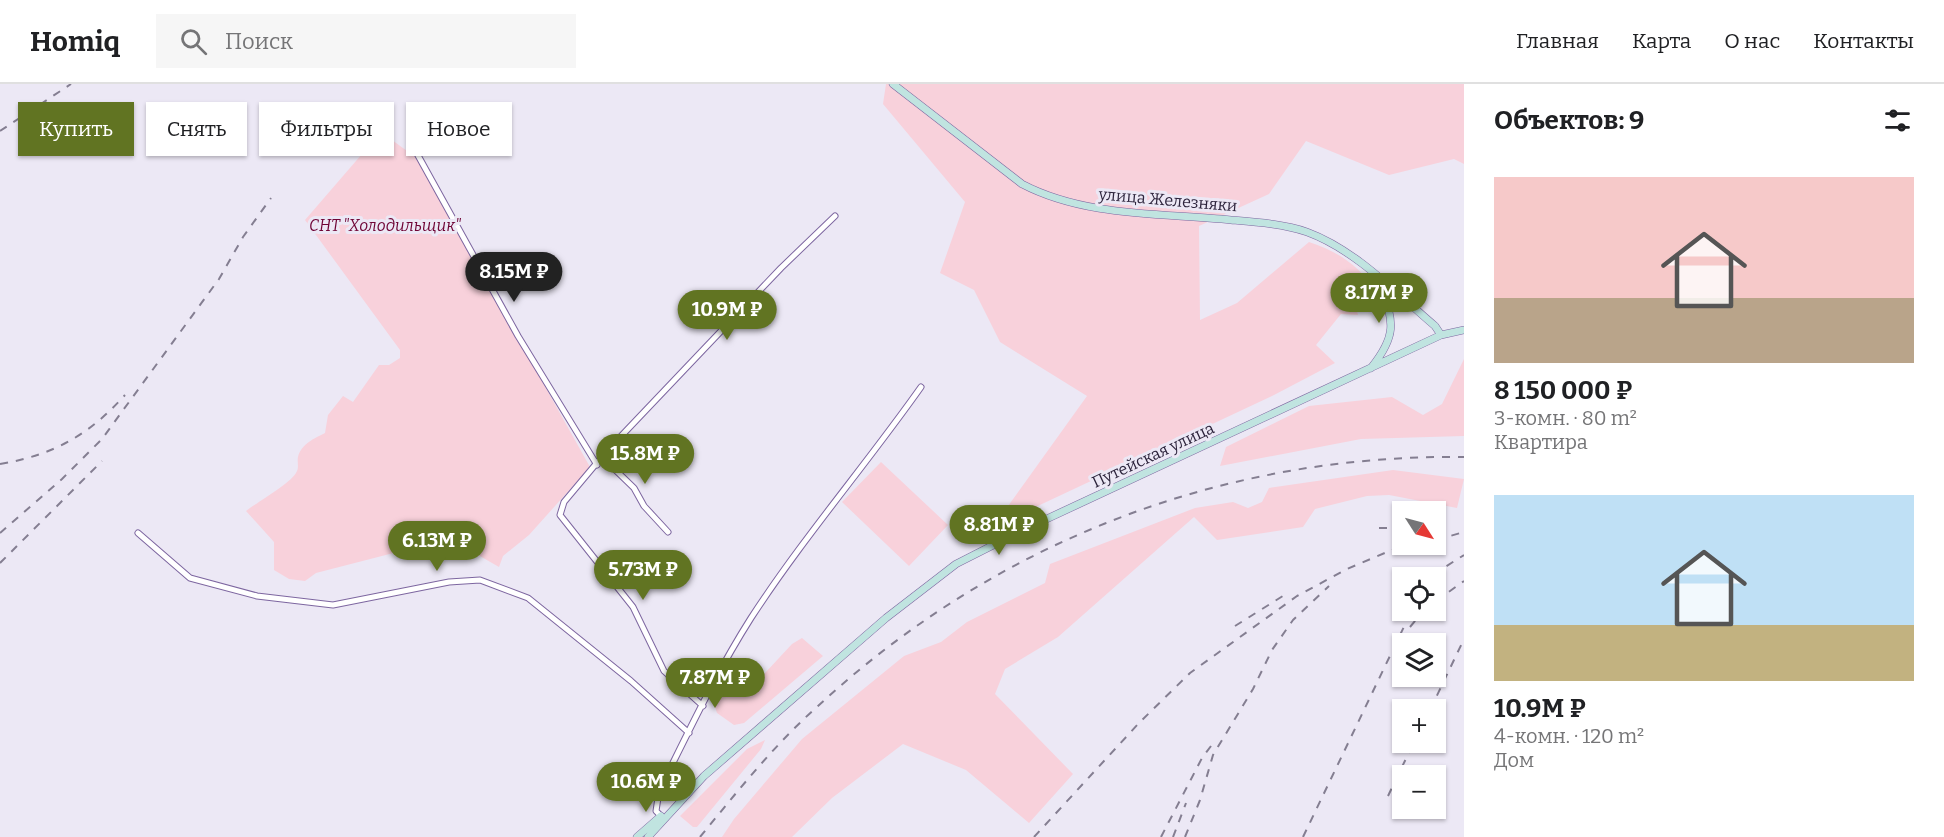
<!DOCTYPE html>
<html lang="ru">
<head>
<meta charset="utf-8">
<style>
	:root { --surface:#fff; --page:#f6f6f6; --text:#202124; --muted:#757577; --line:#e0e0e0; --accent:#617422 }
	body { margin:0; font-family:Bitter,serif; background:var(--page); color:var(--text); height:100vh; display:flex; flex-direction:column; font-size:22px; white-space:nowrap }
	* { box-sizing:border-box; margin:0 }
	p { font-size:20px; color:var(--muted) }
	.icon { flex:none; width:33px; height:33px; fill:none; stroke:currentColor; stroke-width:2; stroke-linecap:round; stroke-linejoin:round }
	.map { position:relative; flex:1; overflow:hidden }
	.panel { display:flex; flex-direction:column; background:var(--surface); width:480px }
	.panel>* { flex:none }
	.banner { position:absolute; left:18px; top:18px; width:570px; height:54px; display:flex; gap:12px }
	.needle { width:39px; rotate:126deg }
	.buttons { position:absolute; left:1392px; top:417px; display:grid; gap:12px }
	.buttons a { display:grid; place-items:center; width:54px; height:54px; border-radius:0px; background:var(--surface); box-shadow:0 2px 4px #0004; font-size:30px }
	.price { position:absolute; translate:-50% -51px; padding:0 14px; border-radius:21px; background:var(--accent); color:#fff; font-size:20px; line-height:39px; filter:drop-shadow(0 2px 3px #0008) }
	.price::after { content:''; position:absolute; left:50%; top:36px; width:18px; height:14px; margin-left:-9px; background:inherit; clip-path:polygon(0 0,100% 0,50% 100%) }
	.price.selected { background:#222; color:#fff }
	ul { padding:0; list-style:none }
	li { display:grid; align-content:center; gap:12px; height:318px; padding:0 30px }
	li span { display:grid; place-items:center; height:186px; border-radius:0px; color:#555 }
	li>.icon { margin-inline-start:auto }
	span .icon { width:108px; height:108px; fill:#fffc; stroke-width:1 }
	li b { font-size:26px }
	h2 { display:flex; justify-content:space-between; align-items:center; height:72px; padding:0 30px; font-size:26px }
	.chip { padding:0 21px; border-radius:0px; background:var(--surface); box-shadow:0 2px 4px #0004; font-size:21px; line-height:54px }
	.chip.selected { background:var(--accent); color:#fff }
	header { display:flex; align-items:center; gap:36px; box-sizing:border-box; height:84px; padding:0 30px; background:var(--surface); border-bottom:2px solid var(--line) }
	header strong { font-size:28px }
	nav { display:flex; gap:33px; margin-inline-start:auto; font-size:21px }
	.search { width:420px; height:54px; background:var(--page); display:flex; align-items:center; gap:15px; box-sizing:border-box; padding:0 21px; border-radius:0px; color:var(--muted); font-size:22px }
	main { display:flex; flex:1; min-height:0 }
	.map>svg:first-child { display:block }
	.green { fill:#f8d1db }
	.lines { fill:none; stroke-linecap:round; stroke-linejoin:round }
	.street-casing { stroke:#7d66a0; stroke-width:7 }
	.secondary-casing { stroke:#7d66a0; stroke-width:8 }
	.street { stroke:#fff; stroke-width:5 }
	.secondary { stroke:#c0e4e0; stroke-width:7 }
	.rail { stroke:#847e91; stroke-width:2; stroke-dasharray:8 8; stroke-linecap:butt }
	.labels { text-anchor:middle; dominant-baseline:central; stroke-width:6; stroke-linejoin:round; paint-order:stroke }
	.street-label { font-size:16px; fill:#2d243c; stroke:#ece8f5 }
	.park-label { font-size:16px; font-style:italic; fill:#6f0536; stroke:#ece8f5 }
</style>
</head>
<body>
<header>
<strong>Homiq</strong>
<div class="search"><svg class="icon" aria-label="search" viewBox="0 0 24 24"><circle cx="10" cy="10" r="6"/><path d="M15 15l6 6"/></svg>Поиск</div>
<nav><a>Главная</a><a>Карта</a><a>О нас</a><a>Контакты</a></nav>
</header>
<main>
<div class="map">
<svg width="1464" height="753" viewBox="0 0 1464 753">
	<rect width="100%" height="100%" fill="#ece8f5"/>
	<!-- green -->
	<path class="green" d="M886 0H1464V80L1454 75 1389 91 1306 57 1269 110 1199 142 1200 236 1237 219 1309 158C1337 167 1358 181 1375 205L1373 211 1355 220 1358 231 1341 230 1316 261 1335 279 1274 311 993 443 1087 312 1000 258 974 206 940 189 965 118 883 20Z
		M381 48 418 75 590 383 529 451 503 472 499 483 452 456 416 460 409 465 316 489 305 497 289 495 274 486V458L246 427C259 417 292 399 297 387 299 383 297 377 298 373 301 360 315 354 325 349L328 331 343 312 353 318 379 281H389L400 274V266L305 136Z
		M1464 275V352L1361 355 1220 382 1226 363 1309 322 1392 313 1423 331 1442 320Z
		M881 378 948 441 909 482 842 418Z
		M1393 386 1464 395 1457 424 1389 411 1367 412 1315 425 1303 443 1217 456 1194 433 1058 553 1005 585 995 610 1073 690 1029 739 966 686 903 660 832 714 792 753H722L734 735 802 655 904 572 941 558 967 538 1045 499 1050 480 1195 424 1233 418 1248 424 1262 418 1269 404Z
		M802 554 823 572 744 639 734 641 717 629 713 617 724 600 754 601 792 560Z
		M765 656 761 665 697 743H693L680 732 747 665Z"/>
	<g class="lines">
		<!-- street casing -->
		<g class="street-casing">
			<path id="street" d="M415 66 518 252 597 381
				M602 373 634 404 644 422 668 448
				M138 449 190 494 257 512 333 521 449 498 480 496 528 514 631 597 689 649
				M703 622 664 587 633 523 560 431 564 418 606 368 781 184 835 132
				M661 732 656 727 659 707C688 649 716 589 751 534 803 454 866 381 921 303"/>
		</g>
		<!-- secondary casing -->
		<g class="secondary-casing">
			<path id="secondary" d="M893 0 1022 100C1085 133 1161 129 1231 136 1255 138 1284 140 1307 148 1356 166 1396 209 1435 242L1441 251
				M1371 284C1400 248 1392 236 1379 195
				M637 753 661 732
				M648 753 704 692 886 534 956 480 1023 446 1441 251 1464 246"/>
		</g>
		<!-- street -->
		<use href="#street" class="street"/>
		<!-- secondary -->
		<use href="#secondary" class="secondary"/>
		<!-- rail -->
		<path class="rail" d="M0 47 71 0
			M0 380C54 371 89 351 125 311
			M1379 444H1402
			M1436 444 1451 443
			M0 449 62 395 102 355 219 195 243 153 271 114
			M1436 456 1464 448
			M1398 468 1421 460
			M0 479 102 377
			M1436 494 1445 483 1464 471
			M1436 517 1464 497
			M1235 542 1286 510
			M1410 543 1424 526
			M1430 626 1464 555
			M1388 712 1414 658
			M700 753C737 708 774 661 818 622 995 458 1222 370 1464 373
			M1034 753 1139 639 1190 589 1297 512 1347 485 1406 460
			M1161 753 1202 674 1214 658
			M1173 753 1186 719
			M1185 753 1200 716 1213 671 1253 605 1272 566 1293 536 1329 502
			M1303 753 1412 526"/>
	</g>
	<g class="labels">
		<!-- street labels -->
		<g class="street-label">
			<text transform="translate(1168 116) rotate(5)">улица Железняки</text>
			<text transform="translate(1153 371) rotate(-25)">Путейская улица</text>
		</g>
		<!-- park labels -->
		<g class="park-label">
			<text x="385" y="141">СНТ "Холодильщик"</text>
		</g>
	</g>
</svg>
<div class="buttons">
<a><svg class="needle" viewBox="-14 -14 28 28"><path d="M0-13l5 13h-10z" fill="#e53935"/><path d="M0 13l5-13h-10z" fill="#757577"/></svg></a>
<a><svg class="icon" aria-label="locate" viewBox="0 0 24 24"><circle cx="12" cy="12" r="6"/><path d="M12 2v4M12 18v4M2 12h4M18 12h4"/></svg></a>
<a><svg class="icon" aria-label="layers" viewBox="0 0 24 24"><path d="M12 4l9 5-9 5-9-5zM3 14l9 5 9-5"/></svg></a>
<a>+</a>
<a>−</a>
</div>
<b class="price selected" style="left:514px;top:219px">8.15M ₽</b>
<b class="price" style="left:1379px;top:240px">8.17M ₽</b>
<b class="price" style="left:727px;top:257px">10.9M ₽</b>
<b class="price" style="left:645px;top:401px">15.8M ₽</b>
<b class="price" style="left:999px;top:472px">8.81M ₽</b>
<b class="price" style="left:437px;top:488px">6.13M ₽</b>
<b class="price" style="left:643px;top:517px">5.73M ₽</b>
<b class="price" style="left:715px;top:625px">7.87M ₽</b>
<b class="price" style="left:646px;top:729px">10.6M ₽</b>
<div class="banner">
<a class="chip selected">Купить</a>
<a class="chip">Снять</a>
<a class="chip">Фильтры</a>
<a class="chip">Новое</a>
</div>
</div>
<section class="panel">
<h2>Объектов: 9<svg class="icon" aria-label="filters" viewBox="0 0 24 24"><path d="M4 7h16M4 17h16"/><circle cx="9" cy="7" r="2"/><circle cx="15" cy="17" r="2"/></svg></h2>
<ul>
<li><span style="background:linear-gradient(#f6c9c9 65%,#b9a48a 0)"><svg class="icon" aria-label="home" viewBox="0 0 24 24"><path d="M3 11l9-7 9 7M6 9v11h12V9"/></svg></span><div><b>8 150 000 ₽</b><p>3-комн. · 80 m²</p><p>Квартира</p></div></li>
<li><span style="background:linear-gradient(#bfe0f5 70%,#c2b280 0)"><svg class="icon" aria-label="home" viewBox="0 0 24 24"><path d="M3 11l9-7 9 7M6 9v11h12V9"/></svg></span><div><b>10.9M ₽</b><p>4-комн. · 120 m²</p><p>Дом</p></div></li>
</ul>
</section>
</main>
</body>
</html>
